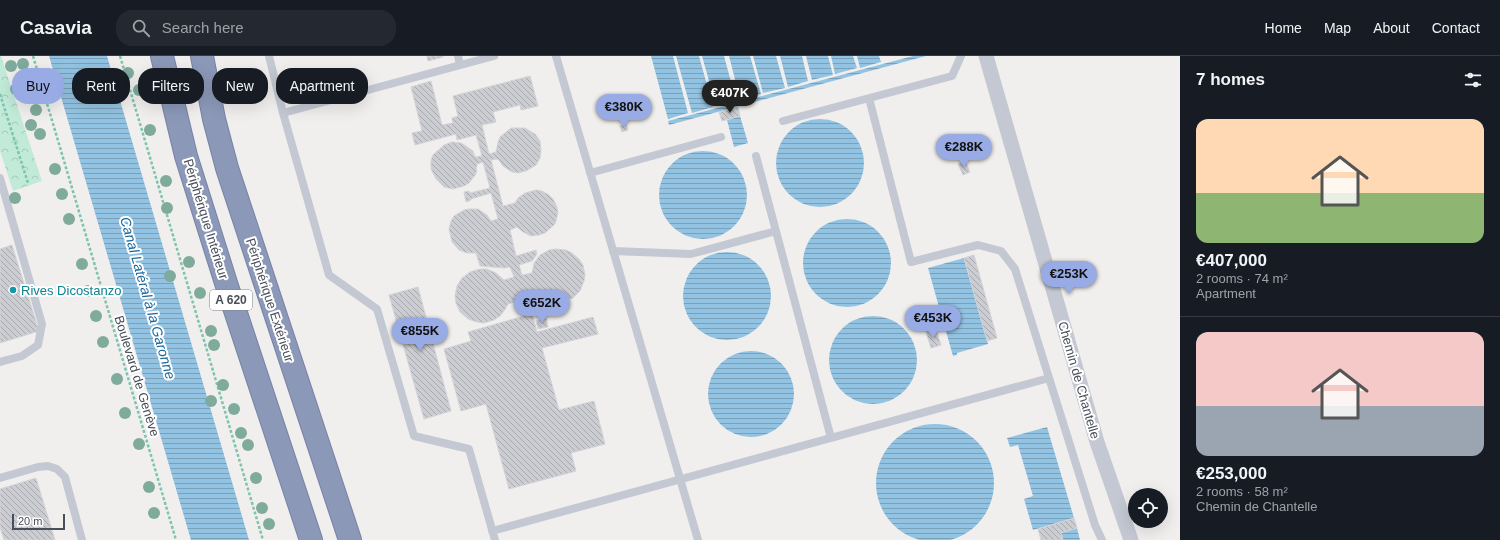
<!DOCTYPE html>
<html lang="en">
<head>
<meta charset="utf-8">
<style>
	:root { --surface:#171b24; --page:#242831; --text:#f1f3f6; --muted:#9ea1a6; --line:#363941; --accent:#98abe4 }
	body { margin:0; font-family:Helvetica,sans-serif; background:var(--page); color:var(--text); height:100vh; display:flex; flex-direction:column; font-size:15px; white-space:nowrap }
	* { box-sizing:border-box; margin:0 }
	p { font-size:13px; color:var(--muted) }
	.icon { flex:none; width:22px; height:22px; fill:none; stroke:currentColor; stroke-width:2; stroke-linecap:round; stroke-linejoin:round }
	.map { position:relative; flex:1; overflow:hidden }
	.details { display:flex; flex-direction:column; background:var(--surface); width:320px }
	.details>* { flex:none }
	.guide { position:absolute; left:12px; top:12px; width:380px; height:36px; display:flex; gap:8px }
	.controls { position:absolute; left:1128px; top:432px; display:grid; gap:8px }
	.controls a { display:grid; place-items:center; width:40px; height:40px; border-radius:50%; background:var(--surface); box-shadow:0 4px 16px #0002; font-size:20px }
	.scale { position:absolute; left:12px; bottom:10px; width:53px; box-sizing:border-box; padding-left:4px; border:2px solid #484e5a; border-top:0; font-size:11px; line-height:14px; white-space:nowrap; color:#484e5a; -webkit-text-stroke:3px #fff; paint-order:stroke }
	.price { position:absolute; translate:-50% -34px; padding:0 9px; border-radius:14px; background:var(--accent); color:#111; font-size:13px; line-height:26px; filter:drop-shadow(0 1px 2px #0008) }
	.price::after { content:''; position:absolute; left:50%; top:24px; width:12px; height:9px; margin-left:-6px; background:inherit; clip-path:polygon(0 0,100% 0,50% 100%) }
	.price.on { background:#222; color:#fff }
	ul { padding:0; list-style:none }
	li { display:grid; align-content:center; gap:8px; height:212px; padding:0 16px }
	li+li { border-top:1px solid var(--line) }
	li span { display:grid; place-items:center; height:124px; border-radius:12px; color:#555 }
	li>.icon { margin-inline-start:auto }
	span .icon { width:72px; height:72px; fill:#fffc; stroke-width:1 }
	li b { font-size:17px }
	h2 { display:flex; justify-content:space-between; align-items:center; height:48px; padding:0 16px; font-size:17px }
	.pill { padding:0 14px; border-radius:16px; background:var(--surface); box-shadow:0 4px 16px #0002; font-size:14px; line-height:36px }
	.pill.on { background:var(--accent); color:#111 }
	header { display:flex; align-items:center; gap:24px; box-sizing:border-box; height:56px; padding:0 20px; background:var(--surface); border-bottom:1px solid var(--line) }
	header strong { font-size:19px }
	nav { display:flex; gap:22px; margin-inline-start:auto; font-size:14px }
	.search { width:280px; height:36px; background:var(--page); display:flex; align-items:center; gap:10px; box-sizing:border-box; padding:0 14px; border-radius:16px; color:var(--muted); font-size:15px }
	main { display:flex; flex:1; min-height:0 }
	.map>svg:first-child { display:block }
	.park { fill:url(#park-crowns) }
	.water { fill:url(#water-rules) }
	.building { fill:url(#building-back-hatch); stroke:#d3d4d9 }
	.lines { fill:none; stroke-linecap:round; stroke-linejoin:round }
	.highway-casing { stroke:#7683a4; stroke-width:24 }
	.path { stroke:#7dc4af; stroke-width:2.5; stroke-dasharray:3 2; stroke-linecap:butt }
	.lane { stroke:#c3c8d2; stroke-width:8 }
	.street { stroke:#c3c8d2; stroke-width:15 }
	.highway { stroke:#8b98b8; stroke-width:22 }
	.tree { fill:#7fab9d }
	.culture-dot { fill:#0f9aa8; stroke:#fff; stroke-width:1.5 }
	.labels { text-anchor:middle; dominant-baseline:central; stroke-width:4; stroke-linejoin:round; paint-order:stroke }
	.shield { fill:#fff; stroke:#7f838c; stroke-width:1 }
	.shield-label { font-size:12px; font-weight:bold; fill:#484e5a }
	.street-label { font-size:13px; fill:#484e5a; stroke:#fff }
	.culture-label { font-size:13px; fill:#0d838f; stroke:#fff; text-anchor:start }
	.water-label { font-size:14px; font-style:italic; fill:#1b679a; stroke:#fff }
</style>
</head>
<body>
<header>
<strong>Casavia</strong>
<div class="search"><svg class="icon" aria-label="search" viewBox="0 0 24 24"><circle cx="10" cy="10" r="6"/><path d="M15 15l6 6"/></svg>Search here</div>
<nav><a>Home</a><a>Map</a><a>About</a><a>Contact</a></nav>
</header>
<main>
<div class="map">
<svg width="1180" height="484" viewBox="0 0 1180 484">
	<defs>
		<pattern id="park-crowns" width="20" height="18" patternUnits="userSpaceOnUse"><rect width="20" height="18" fill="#c1ead9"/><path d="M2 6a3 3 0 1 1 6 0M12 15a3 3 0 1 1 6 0" fill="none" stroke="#a7cabc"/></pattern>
		<pattern id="water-rules" width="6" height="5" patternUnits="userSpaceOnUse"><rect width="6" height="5" fill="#93c3e2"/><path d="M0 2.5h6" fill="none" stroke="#7aa1ba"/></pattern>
		<pattern id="building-back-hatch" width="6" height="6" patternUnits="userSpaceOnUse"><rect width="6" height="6" fill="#cccdd2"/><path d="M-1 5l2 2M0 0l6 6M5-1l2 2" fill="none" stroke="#a8a9ad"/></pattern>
	</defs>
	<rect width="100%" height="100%" fill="#f1efee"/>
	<!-- park -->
	<path class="park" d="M0 0H1L42 125 13 135 0 95Z"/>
	<!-- water -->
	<path class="water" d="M49 0H107L249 484H191Z
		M651 0H673L688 57 668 63Z
		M676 0H699L713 51 692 57Z
		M702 0H724L736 44 716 50Z
		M729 0H750L761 38 740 43Z
		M753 0H776L785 32 763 37Z
		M780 0H802L808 25 788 31Z
		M806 0H828L833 19 812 24Z
		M831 0H853L857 12 835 18Z
		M857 0H879L881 6 860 12Z
		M913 0H926L669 69 668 65Z
		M740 60 748 87 734 91 727 64Z
		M776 107a44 44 0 1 1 88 0a44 44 0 1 1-88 0Z
		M659 139a44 44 0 1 1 88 0a44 44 0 1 1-88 0Z
		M803 207a44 44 0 1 1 88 0a44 44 0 1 1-88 0Z
		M683 240a44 44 0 1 1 88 0a44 44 0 1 1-88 0Z
		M964 202 988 288 957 297V299L953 300 945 272 947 270 942 251H939L928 212Z
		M829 304a44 44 0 1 1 88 0a44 44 0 1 1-88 0Z
		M708 338a43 43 0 1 1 86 0a43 43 0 1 1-86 0Z
		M876 427a59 59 0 1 1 118 0a59 59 0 1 1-118 0Z
		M1047 371 1074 462 1033 474 1024 443 1033 440 1018 389 1010 391 1007 382Z
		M1077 472 1080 484H1063L1061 477Z"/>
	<!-- building -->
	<path class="building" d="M427 0H443V1L428 5Z
		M530 20 538 50 521 54 520 49 493 56 496 66 482 69 489 98 496 96 498 86 500 81 511 72H525L535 78 540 85 541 94 540 102 536 109 526 115 518 117 512 116 503 110 498 103 491 104 503 150 515 147 518 142 525 137 536 134 542 135 549 139 553 143 557 151 558 157 555 168 545 177 539 179 531 180 523 176 517 171 510 174 516 200 536 194 537 198 532 205 519 209 522 219 532 217 534 207 540 199 549 194 556 193 566 194 572 197 579 203 583 209 585 219 584 225 580 235 573 242 557 246 547 244 540 239 528 242 537 276 593 261 598 278 542 292 559 354 594 345 605 388 571 397 576 415 509 433 486 348 461 355 444 293 471 285 468 276 524 260 520 244 508 248 504 255 500 260 494 264 484 267 477 266 468 263 460 256 456 247 455 240 457 230 462 222 470 216 480 213H487L496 217 504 224 514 221 510 211 504 212 480 210 476 197H467L459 194 452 186 449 173 451 165 454 160 464 154 469 153H478L487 159 491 165 498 163 491 137 471 143V144L466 146 464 136 469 135 470 137 490 132 483 106 477 108 476 118 469 127 464 130 453 133 444 131 436 123 431 113V104L433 99 444 89 452 86 461 87 466 90 473 95 475 101 482 100 476 79 457 84 456 78 415 89 412 77 422 75 411 31 431 25 442 69 453 67 452 62 458 60 453 40Z
		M738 51 740 60 722 65 719 56Z
		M626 68 628 74 622 76 620 70Z
		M965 105 970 116 963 119 958 108Z
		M12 189 39 275 0 287V193Z
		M974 199 997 282 987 285 964 202Z
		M418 231 451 355 424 363 389 239Z
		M537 241 541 257 534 259 530 243Z
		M942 250 948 270 926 276 920 256Z
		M546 262 548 271 538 273 536 265Z
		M936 274 941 289 931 292 926 276Z
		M36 422 55 484H4L0 471V433Z
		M1074 462 1077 472 1061 477 1063 484H1041L1038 473Z"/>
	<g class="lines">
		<!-- highway casing -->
		<g class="highway-casing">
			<path id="highway" d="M162 0 186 100 226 227 311 484
				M202 0 214 63 227 112 350 484"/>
		</g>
		<!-- path -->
		<path class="path" d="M33 0 176 484
			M120 0 263 484
			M0 38 28 127"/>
		<!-- lane -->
		<path class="lane" d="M269 0 283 57 329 219 377 253 414 380 469 393 495 484
			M458 0 460 9
			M556 0 698 484
			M869 42 911 206 978 189 1001 195 1015 213 1095 469 1102 484
			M283 57 494 0
			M783 65 952 20 961 0
			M756 100 831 382
			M590 117 721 81
			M0 122 42 268 38 289 22 300 0 306
			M613 195 691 198 776 175
			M0 422 38 411 48 410 57 413 65 421 82 484
			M492 475 1049 322"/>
		<!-- street -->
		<path class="street" d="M986 0 1097 386 1131 484"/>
		<!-- highway -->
		<use href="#highway" class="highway"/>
	</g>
	<!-- trees -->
	<g class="tree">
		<circle cx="23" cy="8" r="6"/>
		<circle cx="11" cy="10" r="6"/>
		<circle cx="128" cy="17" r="6"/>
		<circle cx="29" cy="21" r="6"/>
		<circle cx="16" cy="33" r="6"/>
		<circle cx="139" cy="34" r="6"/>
		<circle cx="37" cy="37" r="6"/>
		<circle cx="36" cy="54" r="6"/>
		<circle cx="31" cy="69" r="6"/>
		<circle cx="150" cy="74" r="6"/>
		<circle cx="40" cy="78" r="6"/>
		<circle cx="55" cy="113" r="6"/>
		<circle cx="166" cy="125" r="6"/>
		<circle cx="62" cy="138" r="6"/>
		<circle cx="15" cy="142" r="6"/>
		<circle cx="167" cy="152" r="6"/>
		<circle cx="69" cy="163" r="6"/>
		<circle cx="189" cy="206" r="6"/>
		<circle cx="82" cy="208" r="6"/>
		<circle cx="170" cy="220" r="6"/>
		<circle cx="88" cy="235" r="6"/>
		<circle cx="200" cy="237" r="6"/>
		<circle cx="96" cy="260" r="6"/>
		<circle cx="211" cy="275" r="6"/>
		<circle cx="103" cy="286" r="6"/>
		<circle cx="214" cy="289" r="6"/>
		<circle cx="117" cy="323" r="6"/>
		<circle cx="223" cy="329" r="6"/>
		<circle cx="211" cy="345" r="6"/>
		<circle cx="234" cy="353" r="6"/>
		<circle cx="125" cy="357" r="6"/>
		<circle cx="241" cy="377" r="6"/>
		<circle cx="139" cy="388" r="6"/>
		<circle cx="248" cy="389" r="6"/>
		<circle cx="256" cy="422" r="6"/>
		<circle cx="149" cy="431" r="6"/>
		<circle cx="262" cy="452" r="6"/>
		<circle cx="154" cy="457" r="6"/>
		<circle cx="269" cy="468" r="6"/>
	</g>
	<!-- markers -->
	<circle class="culture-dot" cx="13" cy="234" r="4"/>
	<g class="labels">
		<!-- shield labels -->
		<rect class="shield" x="210" y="234" width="42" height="20" rx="3"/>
		<g class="shield-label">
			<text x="231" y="244">A 620</text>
		</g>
		<!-- street labels -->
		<g class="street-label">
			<text transform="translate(206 163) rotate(73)">Périphérique Intérieur</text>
			<text transform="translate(270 244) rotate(72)">Périphérique Extérieur</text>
			<text transform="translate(137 320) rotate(73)">Boulevard de Genève</text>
			<text transform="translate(1079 324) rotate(74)">Chemin de Chantelle</text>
		</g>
		<!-- culture labels -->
		<g class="culture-label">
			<text x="21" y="234">Rives Dicostanzo</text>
		</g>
		<!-- water labels -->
		<g class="water-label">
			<text transform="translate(148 242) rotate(74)">Canal Latéral à la Garonne</text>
		</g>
	</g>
</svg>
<div class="controls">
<a><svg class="icon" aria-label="locate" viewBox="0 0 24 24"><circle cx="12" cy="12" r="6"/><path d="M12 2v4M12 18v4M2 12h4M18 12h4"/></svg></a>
</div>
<div class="scale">20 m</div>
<b class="price on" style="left:730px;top:58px">€407K</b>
<b class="price" style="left:624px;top:72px">€380K</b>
<b class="price" style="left:964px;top:112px">€288K</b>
<b class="price" style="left:1069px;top:239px">€253K</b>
<b class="price" style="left:542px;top:268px">€652K</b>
<b class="price" style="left:933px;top:283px">€453K</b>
<b class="price" style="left:420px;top:296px">€855K</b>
<div class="guide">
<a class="pill on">Buy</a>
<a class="pill">Rent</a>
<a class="pill">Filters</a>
<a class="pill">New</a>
<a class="pill">Apartment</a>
</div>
</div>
<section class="details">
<h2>7 homes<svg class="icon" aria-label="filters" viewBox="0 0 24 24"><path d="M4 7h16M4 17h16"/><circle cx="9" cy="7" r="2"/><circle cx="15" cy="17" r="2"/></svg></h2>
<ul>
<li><span style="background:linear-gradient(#ffd9b3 60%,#8fb573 0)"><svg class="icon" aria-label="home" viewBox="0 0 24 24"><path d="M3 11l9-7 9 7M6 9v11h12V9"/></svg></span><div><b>€407,000</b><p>2 rooms · 74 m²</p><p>Apartment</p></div></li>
<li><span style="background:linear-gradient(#f6c9c9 60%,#9aa5b1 0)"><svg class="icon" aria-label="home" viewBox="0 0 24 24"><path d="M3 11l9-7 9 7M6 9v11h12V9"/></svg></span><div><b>€253,000</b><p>2 rooms · 58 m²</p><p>Chemin de Chantelle</p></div></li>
</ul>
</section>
</main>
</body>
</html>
